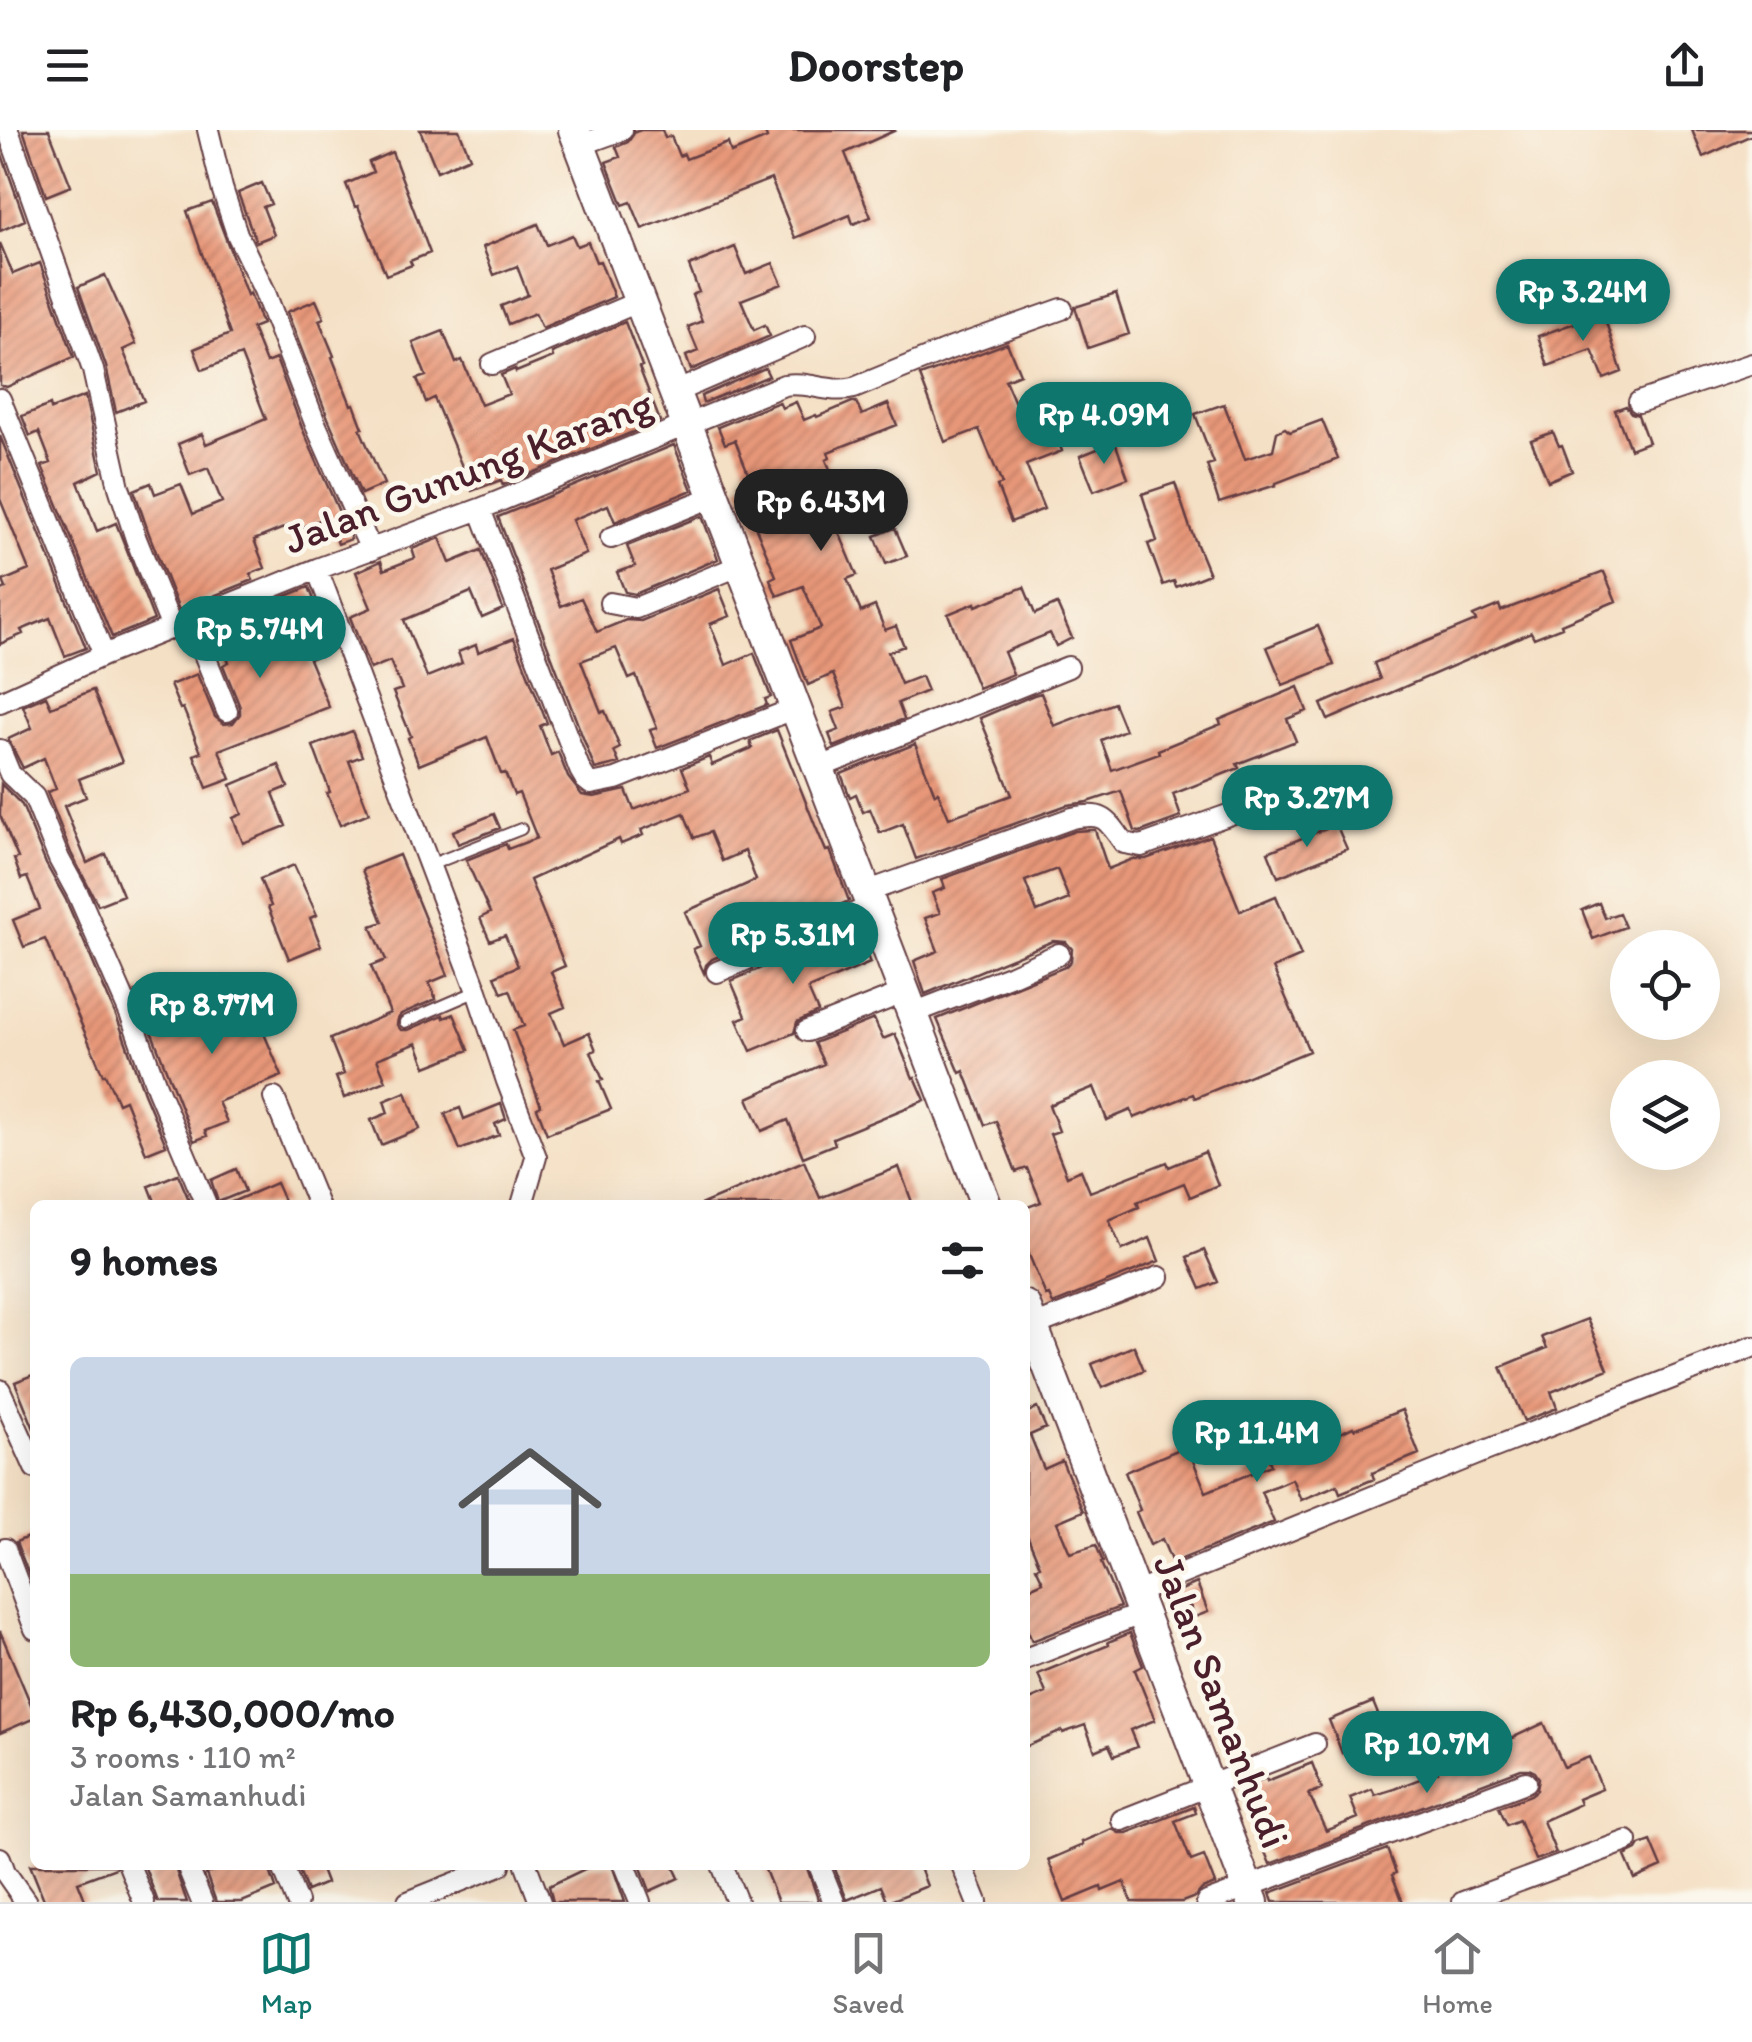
<!DOCTYPE html>
<html lang="en">
<head>
<meta charset="utf-8">
<style>
	:root { --surface:#fff; --page:#f2f2f2; --text:#202124; --muted:#757577; --line:#e0e0e0; --accent:#0f766e }
	body { margin:0; font-family:Itim,sans-serif; background:var(--page); color:var(--text); height:100vh; display:flex; flex-direction:column; font-size:38px; white-space:nowrap }
	* { box-sizing:border-box; margin:0 }
	p { font-size:32px; color:var(--muted) }
	.icon { flex:none; width:55px; height:55px; fill:none; stroke:currentColor; stroke-width:2; stroke-linecap:round; stroke-linejoin:round }
	.map { position:relative; flex:1; overflow:hidden }
	.drawer { position:absolute; left:30px; top:1070px; width:1000px; height:670px; display:flex; flex-direction:column; background:var(--surface); border-radius:15px; box-shadow:0 10px 40px #0002 }
	.drawer>* { flex:none }
	.fabs { position:absolute; left:1610px; top:800px; display:grid; gap:20px }
	.fabs a { display:grid; place-items:center; width:110px; height:110px; border-radius:50%; background:var(--surface); box-shadow:0 10px 40px #0002; font-size:50px }
	.price { position:absolute; translate:-50% -85px; padding:0 22px; border-radius:35px; background:var(--accent); color:#fff; font-size:32px; line-height:65px; filter:drop-shadow(0 2px 5px #0008) }
	.price::after { content:''; position:absolute; left:50%; top:60px; width:30px; height:22px; margin-left:-15px; background:inherit; clip-path:polygon(0 0,100% 0,50% 100%) }
	.price.selected { background:#222; color:#fff }
	ul { padding:0; list-style:none }
	li { display:grid; align-content:center; gap:20px; height:530px; padding:0 40px }
	li+li { border-top:2px solid var(--line) }
	li span { display:grid; place-items:center; height:310px; border-radius:15px; color:#555 }
	li>.icon { margin-inline-start:auto }
	span .icon { width:180px; height:180px; fill:#fffc; stroke-width:1 }
	li b { font-size:42px }
	h2 { display:flex; justify-content:space-between; align-items:center; height:120px; padding:0 40px; font-size:42px }
	header { display:flex; justify-content:space-between; align-items:center; height:130px; padding:0 40px; background:var(--surface); font-size:45px; font-weight:700 }
	.dock { display:flex; justify-content:space-around; align-items:center; height:140px; border-top:2px solid var(--line); background:var(--surface); font-size:28px; color:var(--muted) }
	.dock a { display:grid; justify-items:center; gap:5px }
	.dock .selected { color:var(--accent) }
	.map>svg:first-child { display:block }
	.building { fill:url(#building-hatch); fill-rule:evenodd }
	.lines { fill:none; stroke-linecap:round; stroke-linejoin:round }
	.lane-casing { stroke:#643c42; stroke-width:14 }
	.street-casing { stroke:#643c42; stroke-width:24 }
	.secondary-casing { stroke:#643c42; stroke-width:34 }
	.lane { stroke:#fff; stroke-width:10 }
	.street { stroke:#fff; stroke-width:20 }
	.secondary { stroke:#fff; stroke-width:30 }
	.labels { text-anchor:middle; dominant-baseline:central; stroke-width:9; stroke-linejoin:round; paint-order:stroke }
	.street-label { font-size:42px; fill:#4a1f2b; stroke:#fbf7ec }
</style>
</head>
<body>
<header><svg class="icon" aria-label="menu" viewBox="0 0 24 24"><path d="M4 6h16M4 12h16M4 18h16"/></svg>Doorstep<svg class="icon" aria-label="share" viewBox="0 0 24 24"><path d="M12 15V3M7 8l5-5 5 5M5 13v7h14v-7"/></svg></header>
<div class="map">
<svg width="1752" height="1772" viewBox="0 0 1752 1772">
	<defs>
		<pattern id="building-hatch" width="6" height="6" patternUnits="userSpaceOnUse" patternTransform="scale(2.5)"><rect width="6" height="6" fill="#e89879"/><path d="M-1 1l2-2M0 6l6-6M5 7l2-2" fill="none" stroke="#be7b63"/></pattern>
	</defs>
	<rect width="100%" height="100%" fill="#fbf7ec"/>
	<filter id="ink" filterUnits="userSpaceOnUse"><feTurbulence type="fractalNoise" baseFrequency=".01" numOctaves="2"/><feDisplacementMap in="SourceGraphic" scale="20" xChannelSelector="R" yChannelSelector="G"/><feConvolveMatrix kernelMatrix="1 2 1 2 8 2 1 2 1" color-interpolation-filters="sRGB"/></filter>
	<filter id="wash" filterUnits="userSpaceOnUse"><feTurbulence type="fractalNoise" baseFrequency=".0048" numOctaves="4" result="noise"/><feDisplacementMap in="SourceGraphic" scale="40" xChannelSelector="R" yChannelSelector="G"/><feGaussianBlur stdDeviation="2.25" result="paint"/><feColorMatrix in="noise" values="0 0 0 0 0 0 0 0 0 0 0 0 0 0 0 0 0 1.4 0 .05"/><feComposite in="paint" operator="in"/></filter>
	<g filter="url(#wash)">
		<rect width="100%" height="100%" fill="#f4e0c5"/>
		<g id="blocks">
			<!-- building -->
			<path class="building" d="M23 0H49L71 56 46 66Z
				M420 0H459L470 27 437 41Z
				M641 0H662L665 8 671 6 679 26 684 24 686 29 728 13 731 23 767 8 764 0H896L845 23 871 87 853 94 850 85 795 108 771 49 642 99 631 72 623 75 606 32 620 27 616 17 628 12 635 2Z
				M1692 0H1752V5L1703 27Z
				M0 19 25 90 0 101Z
				M392 22 430 123 410 131 412 135 386 145 358 76 355 77 346 54 373 42 369 32Z
				M262 53 271 74 263 77 274 105 256 112 238 63Z
				M212 72 247 165 250 163 262 194 252 198 266 233 276 229 302 298 351 409 338 414 328 389 325 390 324 388 303 397 301 391 254 410 265 438 250 444 253 450 179 480 149 404 134 360 151 353 155 364 181 354 193 384 222 372 208 338 190 345 178 314 202 304 206 314 266 289 241 225 202 240 194 219 230 204 187 81Z
				M538 94 547 115 572 105 577 116 588 112 596 132 600 131 614 167 542 198 535 183 508 194 501 176 528 165 517 136 494 145 483 117Z
				M0 113 13 144 40 133 74 227 7 257 0 255Z
				M735 117 746 144 773 133 782 154 741 170 754 200 765 195 770 206 691 240 686 226 698 221 688 197 702 191 692 165 699 162 689 136Z
				M105 145 136 214 123 220 144 271 116 282 106 236 78 157Z
				M1116 164 1129 204 1088 218 1075 177Z
				M316 170 324 188 319 190 334 226 332 227 351 275 354 274 363 298 360 299 384 354 361 364 328 288 287 182Z
				M1603 183 1622 242 1604 249 1592 220 1548 236 1538 206Z
				M625 192 642 236 639 237 660 291 503 355 501 350 472 361 434 268 426 272 417 249 426 246 413 213 443 201 456 233 462 230 481 275 509 264 501 245 515 239 516 242 553 227 552 223Z
				M1007 213 1020 244 1005 250 1024 294 1048 285 1062 321 1026 335 1044 379 1011 392 997 356 1002 354 979 299 945 312 920 246Z
				M765 238 769 246 703 273 701 266Z
				M1140 256 1148 276 1124 286 1116 266Z
				M85 266 101 341 78 352 97 401 116 393 154 490 112 507 42 336 51 333 39 302 30 306 22 286 50 275 51 279Z
				M779 272 782 278 796 272 804 290 816 285 817 287 852 272H856L862 285 888 274 897 295 828 322 830 328 826 330 852 389 836 395 857 445 847 449 861 482 875 476 885 500 896 496 904 516 888 522 901 554 921 546 927 561 898 573 904 589 834 617 829 604 839 600 832 582 846 577 833 544 808 555 791 510 821 498 803 456 777 466 770 449 776 446 738 355 751 350 735 310 725 314 718 297Z
				M1224 274 1245 329 1273 320 1277 302 1285 298 1290 302 1322 290 1338 329 1276 353V355L1219 373 1207 335 1214 333 1195 284Z
				M1626 276 1631 283 1638 285 1648 312 1630 319 1615 280Z
				M1553 302 1559 316 1562 315 1572 341 1548 351 1531 310Z
				M0 306 86 518 65 526 50 488 21 500 23 504 0 514V461L6 458 3 451 29 440 0 369Z
				M1115 312 1128 348 1094 361 1080 326Z
				M674 315 692 360 615 392 608 375 572 390 586 424 547 440 561 476 581 468 597 502 626 490 641 491 719 459 730 486 710 494 726 535 754 523 771 567 765 569 767 575 657 618 650 600 657 598 636 546 629 549 616 518 581 531 601 582 605 581 620 618 614 621 619 633 595 639 498 387Z
				M1175 353 1190 398 1209 444 1176 457 1174 451 1163 455 1148 414 1157 411 1142 364Z
				M702 386 718 429 635 464 625 462 617 442 635 436 627 416Z
				M895 398 907 426 886 434 875 406Z
				M440 408 450 433 481 420 503 479 482 488 471 462 404 490 427 547 462 533 458 522 476 515 478 522 514 508 547 593 540 596 551 625 558 622 568 647 582 665 594 667 626 660 634 680 690 658 682 638 709 627 712 635 752 618 750 611 777 600 815 695 826 721 830 720 849 771 712 829 706 835 704 843 693 819 700 816 685 782 756 750 745 721 722 731 710 702 694 708 684 683 641 700 643 705 621 714 619 709 530 750 565 836 551 842 565 877 551 883 564 914 589 903 596 920 591 922 603 950 599 951 611 979 547 1004 537 978 541 976 532 952 533 951 513 900 524 896 510 860 502 863 495 846 518 836 505 805 490 811 480 788 490 783 466 730 506 714 508 719 537 708 519 663 514 665 505 643 501 644 487 607 419 635 408 608 411 606 393 562 402 559 390 531 370 539 350 487 371 478 356 442 381 431 384 440 415 428 412 419Z
				M1604 442 1616 471 1561 494 1562 497 1534 508 1531 502 1328 590 1321 574 1380 549 1374 533 1476 491 1473 486 1499 475 1501 481Z
				M309 457 333 519 309 529 329 577 219 620 231 649 207 658 194 625 201 622 183 578 180 579 170 555 197 544 215 587 224 594 233 593 240 584V577L223 535 229 532 215 495 230 489 242 519 271 507 259 477Z
				M1024 457 1035 484 1057 474 1072 508 1056 516 1050 503 1004 522 1013 544 978 558 948 484 975 473 976 476Z
				M1318 496 1334 535 1283 555 1267 517Z
				M1298 557 1307 581 1287 589 1296 611 1237 634 1239 638 1173 664 1181 687 1140 702 1135 701 1121 661 1088 672 1067 675 916 729 903 694 880 703 870 679 863 682 856 664 850 667 841 644 915 614 935 664 938 662 949 688 1012 665 980 588 1034 565 1041 563 1054 596 1114 573 1125 600 1101 610 1112 640 1159 623 1158 620 1221 594 1219 590Z
				M93 560 122 632 79 649 86 667 64 676 87 733 106 724 123 765 98 775 71 723 47 662 56 659 44 628 23 638 8 609 32 598 23 576 46 566 51 577Z
				M352 601 362 626 349 631 369 683 340 695 327 663 330 662 313 616Z
				M279 635 288 657 273 663 286 696 243 713 233 688 242 684 231 655Z
				M1 654 22 675 46 734 66 770 119 893 144 963 166 1015 146 1023 125 970 118 973 105 944 103 945 45 809 24 817 13 790 40 779 27 747 21 749 14 729 18 728 0 685Z
				M494 684 500 698 458 714 453 701Z
				M1336 694 1347 719 1278 747 1268 722Z
				M1091 700H1095L1108 739 1133 729H1146L1210 706 1240 781 1276 766 1301 826 1273 838 1309 921 1195 968 1193 964 1134 988 1131 980 1107 990 1094 957 1049 975 1059 1001 1050 1004 1067 1046 1081 1040 1090 1062 1167 1032 1169 1037 1205 1022 1218 1055 1190 1067 1184 1053 1137 1072 1139 1077 1109 1090 1122 1120 1150 1108 1159 1131 1053 1174 1049 1165 1046 1166 1025 1115V1078L1041 1072 1027 1038 1016 1042 996 991 985 995 964 941 960 943 937 889 1065 837 1071 831 1072 819 1066 812 1053 811 925 864 914 831 938 821 925 788 940 783 932 763 945 758 942 749 1075 701ZM1057 739 1069 769 1037 782 1025 751Z
				M399 725 448 845 429 853 436 869 401 884 398 888 397 895 401 900H408L443 885 444 888 454 884 469 920 426 937 417 913 377 929 386 951 344 968 336 947 344 944 330 909 390 883 371 836 386 830 371 796 383 792 362 740Z
				M294 735 317 785 310 788 321 816 289 829 268 777 271 776 260 749Z
				M1599 773 1605 788 1619 783 1625 797 1593 809 1582 780Z
				M859 796 862 804 859 806 870 833 808 859 818 882 797 892 794 903 751 921 737 890 746 886 731 851Z
				M140 861 149 885 168 877 173 890 246 861 282 946 218 972 227 992 205 1001 207 1006 194 1011 136 862Z
				M874 889 883 909 895 904 913 948 915 947 925 970 833 1008 835 1014 803 1027 788 990 762 1001 748 968 824 934 814 913Z
				M406 962 420 999 381 1015 371 990 388 983 384 971Z
				M501 974 506 989 495 994 499 1005 460 1020 445 984 460 978 464 989Z
				M804 1031 820 1068 899 1037 913 1075H700Z
				M236 1039 245 1061 218 1072 211 1050Z
				M178 1044 191 1075H153L156 1074 149 1056Z
				M276 1053 286 1075H225Z
				M1204 1120 1218 1152 1201 1159 1187 1127Z
				M1587 1189 1608 1239 1551 1262 1557 1278 1524 1291 1501 1237 1547 1218 1542 1207Z
				M1134 1216 1144 1240 1102 1258 1092 1234Z
				M35 1244V1299H34L15 1252Z
				M1037 1278 1046 1298 1030 1305 1044 1339 1062 1331 1083 1381 1057 1392 1070 1423 1096 1415 1103 1432 1101 1433 1120 1477 1032 1511 1025 1494V1460L1043 1452 1036 1437 1040 1436 1025 1400V1283Z
				M1402 1280 1419 1324 1372 1343 1374 1349 1340 1363 1337 1355 1301 1370 1292 1349 1261 1362 1274 1392 1172 1433 1162 1409 1150 1415 1136 1382 1140 1380 1125 1342 1187 1316 1206 1362 1271 1335 1264 1318 1285 1309 1292 1326 1353 1297 1354 1299Z
				M35 1404V1460L16 1412Z
				M1197 1453 1208 1482 1195 1487 1190 1475 1178 1480 1172 1464Z
				M0 1501 35 1584V1588L0 1603Z
				M1130 1503 1143 1536 1135 1540 1155 1590 1130 1600 1137 1617 1114 1626 1109 1615 1095 1621 1085 1595 1063 1603 1062 1601 1025 1617V1572L1046 1563 1038 1544 1109 1515 1108 1512Z
				M1373 1572 1386 1604 1342 1623 1329 1590Z
				M1544 1593 1564 1637 1589 1627 1602 1659 1578 1669 1580 1674 1543 1691 1556 1723 1535 1730 1519 1690 1507 1695 1499 1677 1531 1665 1537 1660 1539 1648 1535 1642 1529 1639H1521L1270 1734 1257 1703 1264 1700 1252 1670 1248 1672 1243 1657 1266 1648 1267 1651 1312 1633 1322 1659 1309 1664 1326 1701 1358 1688 1350 1668 1372 1659 1375 1665 1394 1659 1438 1642 1437 1638 1516 1607V1606Z
				M1194 1677 1196 1683 1175 1691 1191 1731 1204 1726 1215 1754 1202 1759 1195 1767 1182 1772H1132L1124 1752 1102 1761 1101 1757 1065 1772 1048 1730 1083 1715 1082 1712 1112 1699 1119 1703H1127Z
				M1651 1711 1662 1737 1635 1749 1625 1726 1637 1720 1640 1715Z
				M1387 1719 1396 1743 1392 1745 1403 1772H1273L1270 1763Z
				M30 1735H116V1738L78 1752 86 1772H45Z
				M152 1735H174L187 1772H158L145 1738Z
				M227 1735H268L276 1758 242 1772H216L206 1744Z
				M297 1735H331L321 1740 326 1753 307 1761Z
				M593 1735H612L625 1772H553L549 1756Z
				M640 1735H673L679 1748 650 1761Z
				M763 1735H806L819 1772H778Z
				M844 1735H919L927 1756 888 1772 881 1756 847 1770 835 1739Z"/>
		</g>
	</g>
	<g filter="url(#ink)">
		<use href="#blocks" fill-opacity="0" stroke="#643c42" stroke-width="2.5"/>
		<g class="lines">
			<!-- lane casing -->
			<g class="lane-casing">
				<path id="lane" d="M430 735 521 699
					M405 892 477 861"/>
			</g>
			<!-- street casing -->
			<g class="street-casing">
				<path id="street" d="M8 0 93 240 119 357 136 409 172 498
					M208 0 222 58 237 104 264 160 315 293 371 420
					M580 15 622 0
					M492 234 640 171
					M675 262 805 206
					M0 269 104 525
					M1639 272 1752 234
					M480 379 580 640 586 650 591 654 616 649 796 578
					M611 408 715 366
					M317 439 477 861 507 951 536 1027 522 1075
					M610 473 636 478 741 435
					M191 491 227 581
					M0 572 104 525 317 439 480 379 784 255C810 251 827 264 854 258L949 219 1062 179
					M0 620 10 644 34 667 59 729 78 764 132 888 157 958 205 1072
					M818 638 1068 537
					M866 762 1072 688C1104 682 1106 688 1124 713L1141 716 1318 653
					M717 842 872 776
					M913 883 1012 845 1059 824
					M807 901 905 862
					M274 968 318 1075
					M1033 1196 1159 1147
					M0 1260 35 1338
					M5 1419 35 1499
					M1135 1463 1485 1321 1752 1217
					M1025 1529 1143 1483
					M1122 1690 1315 1614
					M0 1728 5 1742 26 1772
					M129 1735 144 1772
					M187 1735 202 1772
					M282 1735 297 1772
					M526 1735 540 1772
					M625 1735 640 1772
					M722 1735 737 1772
					M819 1735 834 1772
					M962 1735 977 1772
					M408 1772 500 1735
					M1207 1772 1526 1652
					M1463 1772 1627 1711"/>
			</g>
			<!-- secondary casing -->
			<g class="secondary-casing">
				<path id="secondary" d="M574 0 986 1075
					M1025 1176 1253 1772"/>
			</g>
			<!-- lane -->
			<use href="#lane" class="lane"/>
			<!-- street -->
			<use href="#street" class="street"/>
			<!-- secondary -->
			<use href="#secondary" class="secondary"/>
		</g>
	</g>
	<g class="labels">
		<!-- street labels -->
		<g class="street-label">
			<text transform="translate(468 341) rotate(-21)">Jalan Gunung Karang</text>
			<text transform="translate(1222 1571) rotate(69)">Jalan Samanhudi</text>
		</g>
	</g>
</svg>
<div class="fabs">
<a><svg class="icon" aria-label="locate" viewBox="0 0 24 24"><circle cx="12" cy="12" r="6"/><path d="M12 2v4M12 18v4M2 12h4M18 12h4"/></svg></a>
<a><svg class="icon" aria-label="layers" viewBox="0 0 24 24"><path d="M12 4l9 5-9 5-9-5zM3 14l9 5 9-5"/></svg></a>
</div>
<b class="price" style="left:1583px;top:214px">Rp 3.24M</b>
<b class="price" style="left:1104px;top:337px">Rp 4.09M</b>
<b class="price selected" style="left:821px;top:424px">Rp 6.43M</b>
<b class="price" style="left:260px;top:551px">Rp 5.74M</b>
<b class="price" style="left:1307px;top:720px">Rp 3.27M</b>
<b class="price" style="left:793px;top:857px">Rp 5.31M</b>
<b class="price" style="left:212px;top:927px">Rp 8.77M</b>
<b class="price" style="left:1257px;top:1355px">Rp 11.4M</b>
<b class="price" style="left:1427px;top:1666px">Rp 10.7M</b>
<section class="drawer">
<h2>9 homes<svg class="icon" aria-label="filters" viewBox="0 0 24 24"><path d="M4 7h16M4 17h16"/><circle cx="9" cy="7" r="2"/><circle cx="15" cy="17" r="2"/></svg></h2>
<ul>
<li><span style="background:linear-gradient(#c9d6e8 70%,#8fb573 0)"><svg class="icon" aria-label="home" viewBox="0 0 24 24"><path d="M3 11l9-7 9 7M6 9v11h12V9"/></svg></span><div><b>Rp 6,430,000/mo</b><p>3 rooms · 110 m²</p><p>Jalan Samanhudi</p></div></li>
</ul>
</section>
</div>
<nav class="dock">
<a class="selected"><svg class="icon" aria-label="map" viewBox="0 0 24 24"><path d="M3 6l6-2 6 2 6-2v14l-6 2-6-2-6 2zM9 4v14M15 6v14"/></svg>Map</a>
<a><svg class="icon" aria-label="saved" viewBox="0 0 24 24"><path d="M7 4h10v16l-5-4-5 4z"/></svg>Saved</a>
<a><svg class="icon" aria-label="home" viewBox="0 0 24 24"><path d="M3 11l9-7 9 7M6 9v11h12V9"/></svg>Home</a>
</nav>
</body>
</html>
